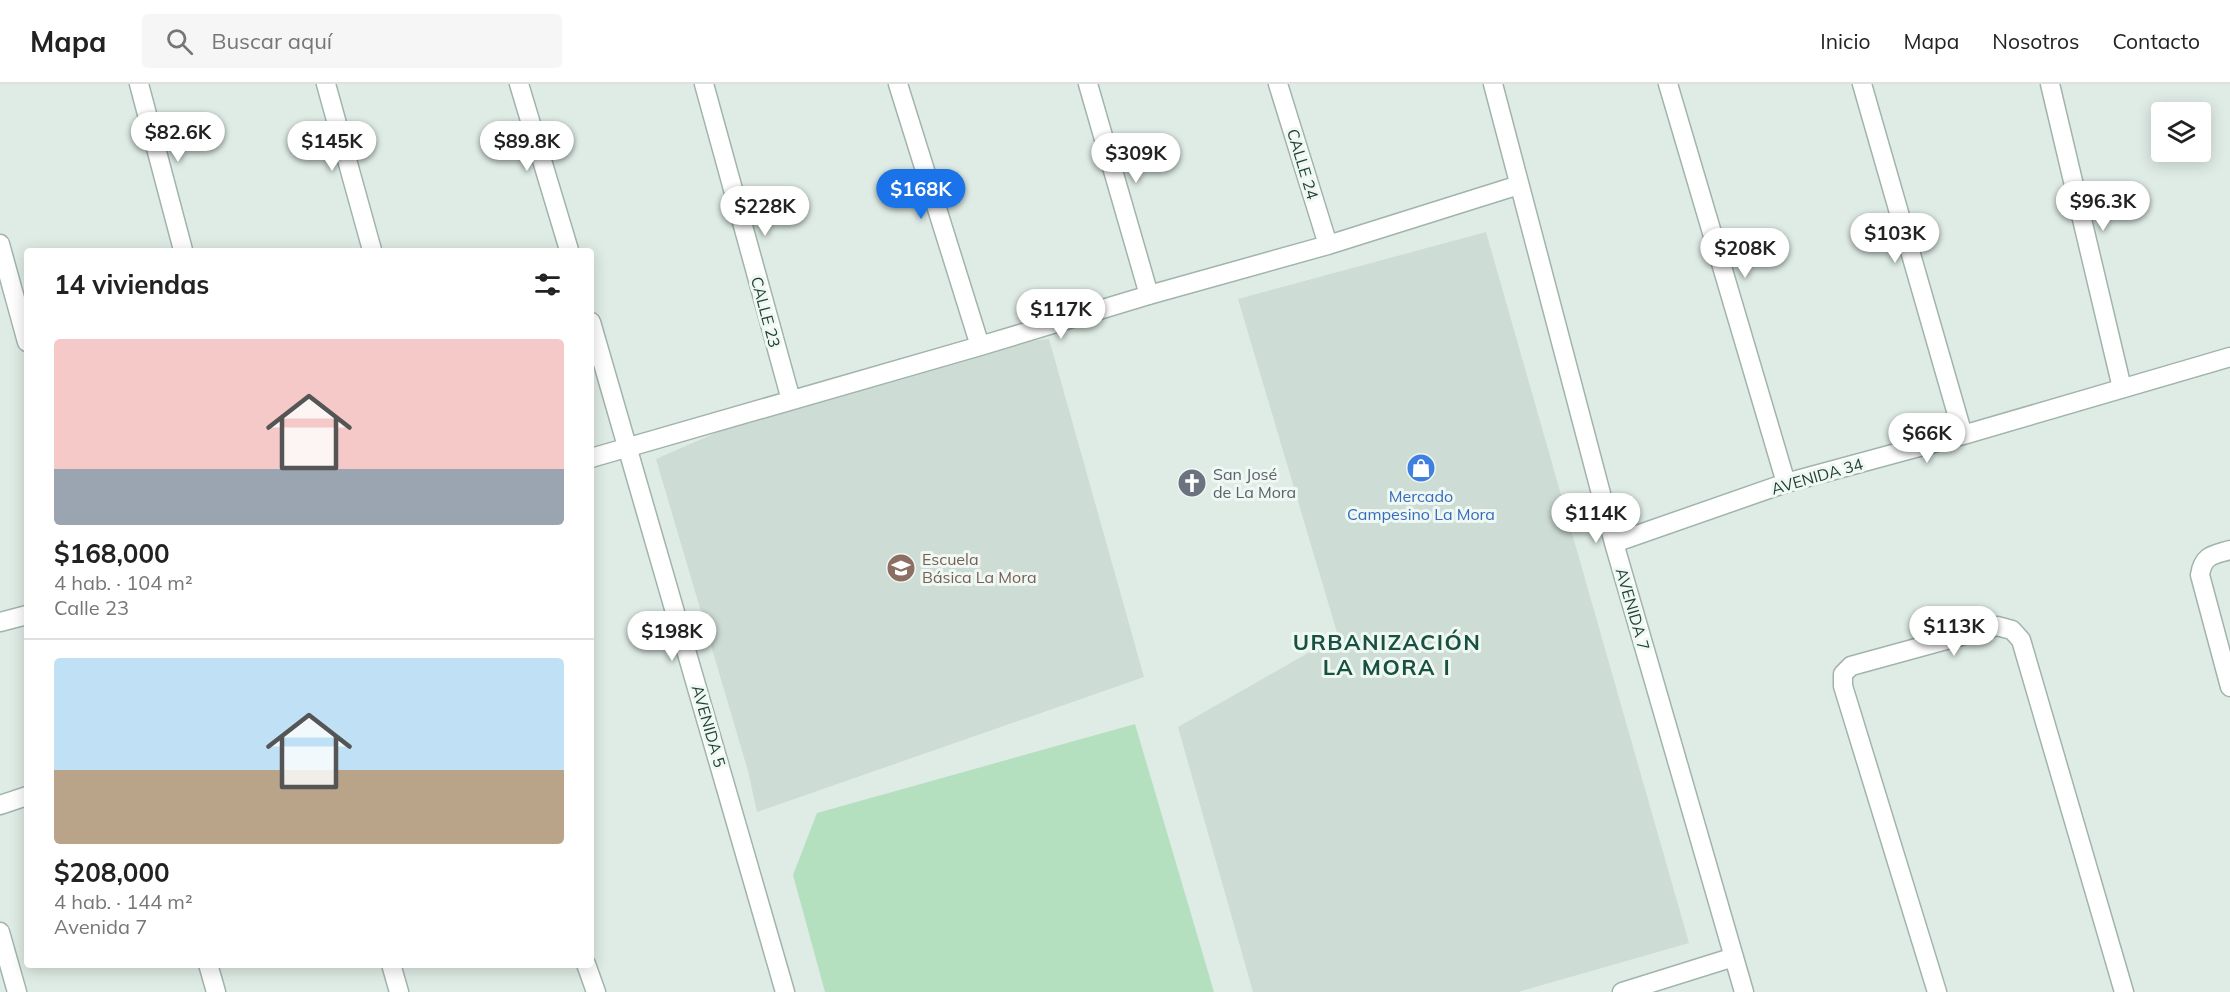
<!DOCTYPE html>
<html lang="es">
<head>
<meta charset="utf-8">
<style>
	:root { --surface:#fff; --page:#f6f6f6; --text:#222; --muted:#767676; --line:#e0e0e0; --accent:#1a73e8 }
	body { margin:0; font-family:Mulish,sans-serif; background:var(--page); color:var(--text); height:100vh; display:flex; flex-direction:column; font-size:22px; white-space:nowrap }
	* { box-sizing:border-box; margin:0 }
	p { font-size:20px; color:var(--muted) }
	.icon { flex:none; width:33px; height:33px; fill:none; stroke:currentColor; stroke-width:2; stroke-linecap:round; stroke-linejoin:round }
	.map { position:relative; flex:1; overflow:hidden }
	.side { position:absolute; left:24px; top:164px; width:570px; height:720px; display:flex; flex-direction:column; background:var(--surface); border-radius:6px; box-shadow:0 3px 15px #0003 }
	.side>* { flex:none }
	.fabs { position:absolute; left:2151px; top:18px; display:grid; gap:12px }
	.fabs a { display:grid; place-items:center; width:60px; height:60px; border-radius:6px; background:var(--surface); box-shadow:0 3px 15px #0003; font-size:30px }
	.price { position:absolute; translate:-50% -51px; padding:0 14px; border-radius:21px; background:#fff; color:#222; font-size:20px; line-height:39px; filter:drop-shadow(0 2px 3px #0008) }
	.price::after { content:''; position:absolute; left:50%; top:36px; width:18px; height:14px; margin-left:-9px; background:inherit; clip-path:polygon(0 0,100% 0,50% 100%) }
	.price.current { background:var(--accent); color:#fff }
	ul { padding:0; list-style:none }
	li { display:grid; align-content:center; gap:12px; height:318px; padding:0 30px }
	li+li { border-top:2px solid var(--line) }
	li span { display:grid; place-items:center; height:186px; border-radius:6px; color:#555 }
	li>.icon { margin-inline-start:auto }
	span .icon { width:108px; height:108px; fill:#fffc; stroke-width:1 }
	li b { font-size:26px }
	h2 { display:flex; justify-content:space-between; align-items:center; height:72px; padding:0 30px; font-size:26px }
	header { display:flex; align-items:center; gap:36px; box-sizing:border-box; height:84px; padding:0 30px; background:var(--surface); border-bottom:2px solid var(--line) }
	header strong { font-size:28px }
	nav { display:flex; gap:33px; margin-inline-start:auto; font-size:21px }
	.search { width:420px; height:54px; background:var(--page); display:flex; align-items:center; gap:15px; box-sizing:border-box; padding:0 21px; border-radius:6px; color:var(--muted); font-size:22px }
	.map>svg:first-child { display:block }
	.built { fill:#cddcd4 }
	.green { fill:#b5e0bf }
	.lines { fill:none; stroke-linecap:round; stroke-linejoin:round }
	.street-casing { stroke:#a1b4ac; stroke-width:21 }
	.street { stroke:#fff; stroke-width:18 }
	.labels { text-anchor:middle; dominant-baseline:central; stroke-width:6; stroke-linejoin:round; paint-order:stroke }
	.street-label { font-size:16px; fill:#1e3d34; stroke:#eff8f3 }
	.worship-label { font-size:16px; fill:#5b616d; stroke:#eff8f3; text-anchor:start }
	.shop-label { font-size:16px; fill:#366cbe; stroke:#eff8f3 }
	.education-label { font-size:16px; fill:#785e54; stroke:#eff8f3; text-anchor:start }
	.district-label { font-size:22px; font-weight:bold; letter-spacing:1.5px; fill:#185141; stroke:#eff8f3 }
</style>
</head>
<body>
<header>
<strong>Mapa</strong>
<div class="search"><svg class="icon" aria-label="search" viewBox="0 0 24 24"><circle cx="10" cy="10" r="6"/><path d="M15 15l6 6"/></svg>Buscar aquí</div>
<nav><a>Inicio</a><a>Mapa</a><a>Nosotros</a><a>Contacto</a></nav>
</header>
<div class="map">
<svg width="2230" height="908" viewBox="0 0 2230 908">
	<rect width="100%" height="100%" fill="#dfece5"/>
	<!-- built -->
	<path class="built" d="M1486 148 1689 859 1518 908H1253L1178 643 1338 552 1238 215Z
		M1049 255 1144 593 757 728 748 687 656 375 791 316 980 262Z"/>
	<!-- green -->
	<path class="green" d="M1135 640 1214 908H825L793 791 817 729Z"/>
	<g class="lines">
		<!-- street casing -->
		<g class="street-casing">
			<path id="street" d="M139 0 183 166
				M326 0 372 166
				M519 0 569 166
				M704 0 791 316
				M898 0 980 262
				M1088 0 1149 211
				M1278 0 1328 161
				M1493 0 1614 459 1744 908
				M1668 0 1786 399
				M1862 0 1963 351
				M2050 0 2122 304
				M0 160 27 258
				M591 238 785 908
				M591 374 980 262 1149 211 1328 161 1519 101
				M1614 459 1786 399 1963 351 2230 273
				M2230 466C2213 471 2203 471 2200 491L2230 603
				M0 538 27 531
				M0 721 27 712
				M0 848 17 908
				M208 880 216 908
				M391 880 399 908
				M586 880 596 908
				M1622 908 1734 873
				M1937 908 1843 602V590L1851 582 1997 542 2012 546 2021 556 2124 908"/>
		</g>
		<!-- street -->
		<use href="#street" class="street"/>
	</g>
	<!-- icons -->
	<defs>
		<g id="shop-disc" transform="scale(1.5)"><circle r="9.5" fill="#3f7fe0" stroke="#eff8f3"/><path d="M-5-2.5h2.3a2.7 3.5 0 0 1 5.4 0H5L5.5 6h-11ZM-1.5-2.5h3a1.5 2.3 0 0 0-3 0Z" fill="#fff"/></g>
		<g id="church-disc" transform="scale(1.5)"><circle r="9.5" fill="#6b7280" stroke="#eff8f3"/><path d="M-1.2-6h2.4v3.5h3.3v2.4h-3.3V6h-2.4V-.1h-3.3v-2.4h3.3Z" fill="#fff"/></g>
		<g id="school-disc" transform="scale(1.5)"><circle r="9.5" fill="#8d6e63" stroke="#eff8f3"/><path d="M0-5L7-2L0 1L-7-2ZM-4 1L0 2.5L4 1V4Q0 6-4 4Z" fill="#fff"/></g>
	</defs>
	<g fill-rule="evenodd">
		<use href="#shop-disc" x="1421" y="384"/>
		<use href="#church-disc" x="1192" y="399"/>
		<use href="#school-disc" x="901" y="484"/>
	</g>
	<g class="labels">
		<!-- street labels -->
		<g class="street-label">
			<text transform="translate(1303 80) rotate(73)">CALLE 24</text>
			<text transform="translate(766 228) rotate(75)">CALLE 23</text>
			<text transform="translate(1817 392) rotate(-16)">AVENIDA 34</text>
			<text transform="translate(1633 525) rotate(74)">AVENIDA 7</text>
			<text transform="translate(709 642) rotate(74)">AVENIDA 5</text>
		</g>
		<!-- worship labels -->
		<g class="worship-label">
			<text x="1213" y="390">San José<tspan x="1213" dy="18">de La Mora</tspan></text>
		</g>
		<!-- shop labels -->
		<g class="shop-label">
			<text x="1421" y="412">Mercado<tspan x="1421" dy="18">Campesino La Mora</tspan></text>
		</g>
		<!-- education labels -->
		<g class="education-label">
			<text x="922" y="475">Escuela<tspan x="922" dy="18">Básica La Mora</tspan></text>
		</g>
		<!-- district labels -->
		<g class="district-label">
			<text x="1387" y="558">URBANIZACIÓN<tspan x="1387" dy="25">LA MORA I</tspan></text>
		</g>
	</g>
</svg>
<div class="fabs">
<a><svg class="icon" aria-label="layers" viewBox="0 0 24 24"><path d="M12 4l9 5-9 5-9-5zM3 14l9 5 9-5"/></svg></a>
</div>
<b class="price" style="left:178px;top:79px">$82.6K</b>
<b class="price" style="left:332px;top:88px">$145K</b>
<b class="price" style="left:527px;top:88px">$89.8K</b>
<b class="price" style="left:1136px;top:100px">$309K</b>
<b class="price current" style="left:921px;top:136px">$168K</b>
<b class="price" style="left:2103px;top:148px">$96.3K</b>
<b class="price" style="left:765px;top:153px">$228K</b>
<b class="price" style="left:1895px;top:180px">$103K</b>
<b class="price" style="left:1745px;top:195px">$208K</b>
<b class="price" style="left:1061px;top:256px">$117K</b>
<b class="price" style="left:1927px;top:380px">$66K</b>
<b class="price" style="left:1596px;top:460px">$114K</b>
<b class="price" style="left:1954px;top:573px">$113K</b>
<b class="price" style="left:672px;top:578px">$198K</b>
<section class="side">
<h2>14 viviendas<svg class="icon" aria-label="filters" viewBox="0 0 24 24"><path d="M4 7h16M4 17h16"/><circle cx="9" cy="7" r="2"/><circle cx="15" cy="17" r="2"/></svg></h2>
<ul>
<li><span style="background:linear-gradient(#f6c9c9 70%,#9aa5b1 0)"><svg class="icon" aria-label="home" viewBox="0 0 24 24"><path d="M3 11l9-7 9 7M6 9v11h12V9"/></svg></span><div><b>$168,000</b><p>4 hab. · 104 m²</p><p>Calle 23</p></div></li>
<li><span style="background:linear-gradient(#bfe0f5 60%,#b9a48a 0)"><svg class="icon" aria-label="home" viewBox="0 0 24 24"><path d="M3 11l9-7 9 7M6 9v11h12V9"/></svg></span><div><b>$208,000</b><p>4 hab. · 144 m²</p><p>Avenida 7</p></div></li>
</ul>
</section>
</div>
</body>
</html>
